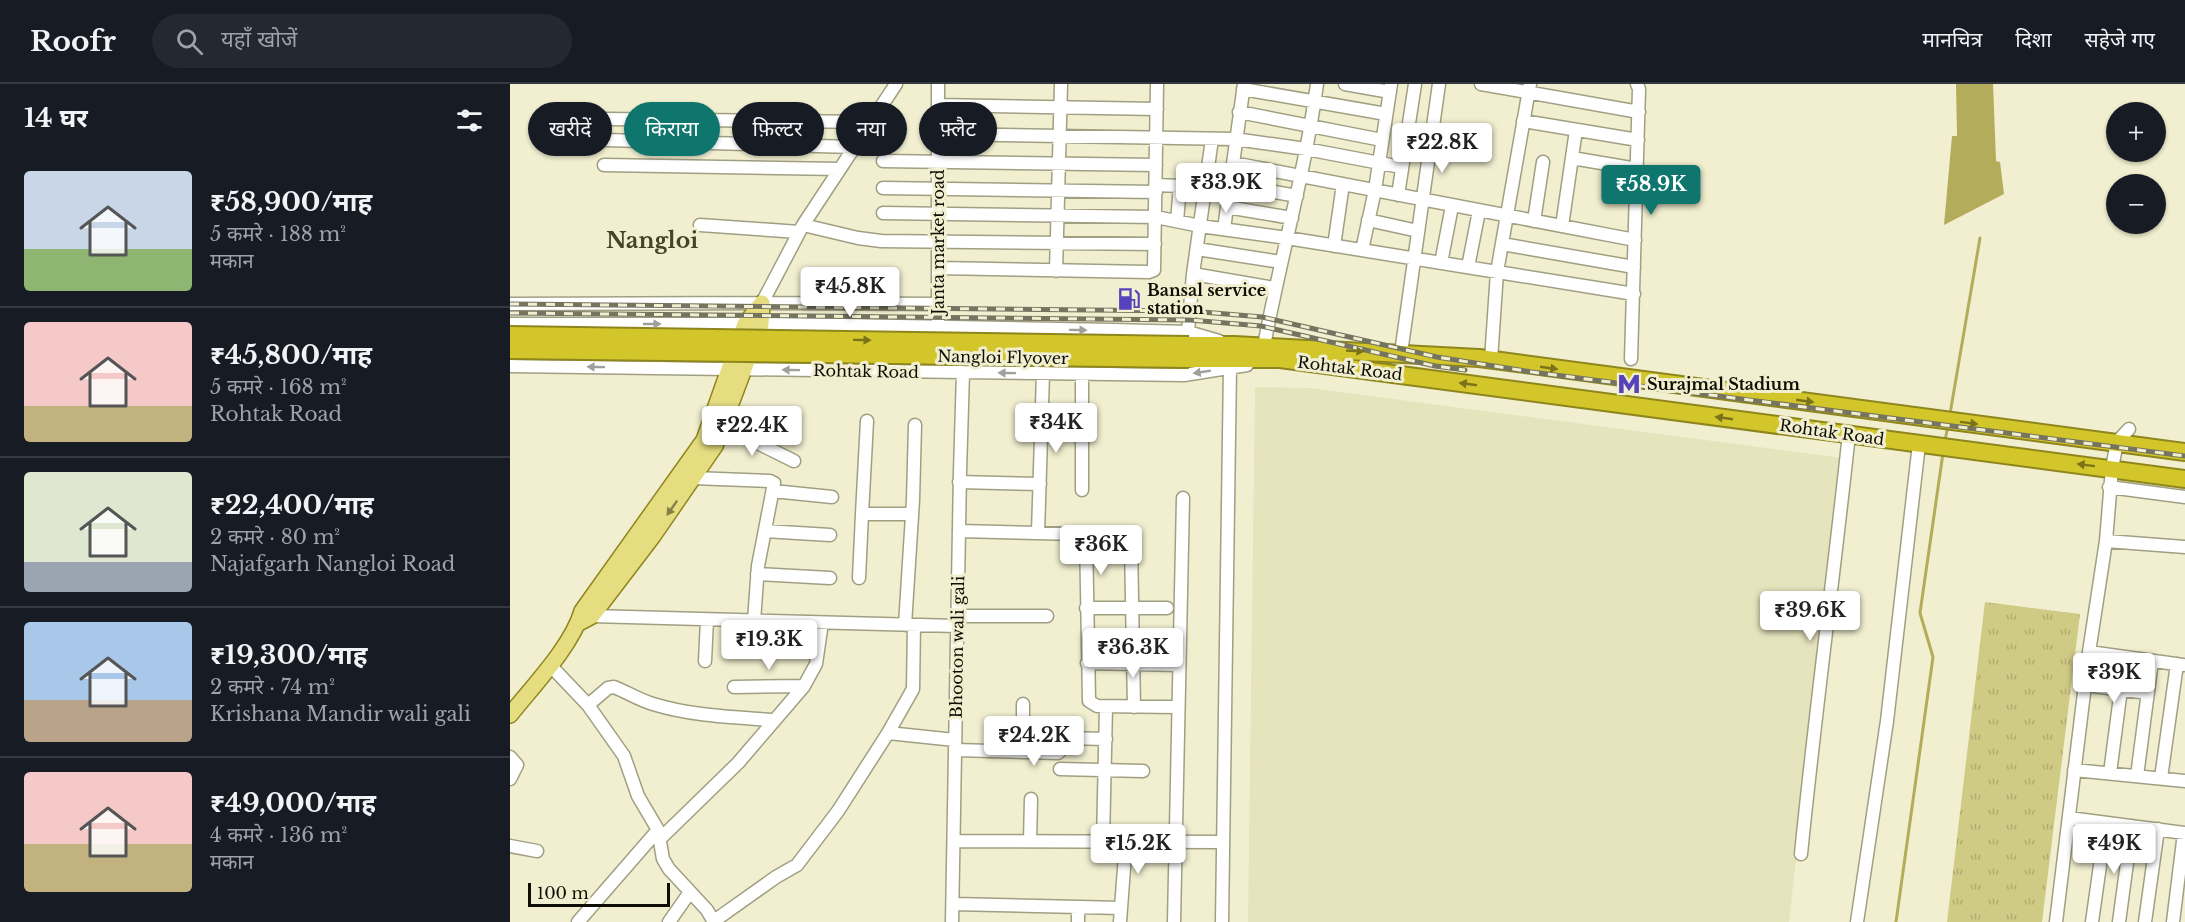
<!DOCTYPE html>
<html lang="hi">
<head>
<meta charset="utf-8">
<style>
	:root { --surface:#171b24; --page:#242831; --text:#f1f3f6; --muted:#9ea1a6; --line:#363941; --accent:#0f766e }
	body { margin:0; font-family:"Libre Baskerville","Noto Sans Devanagari",serif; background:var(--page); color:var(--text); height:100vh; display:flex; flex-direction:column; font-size:22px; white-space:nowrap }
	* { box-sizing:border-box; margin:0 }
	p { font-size:20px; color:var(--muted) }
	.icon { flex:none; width:33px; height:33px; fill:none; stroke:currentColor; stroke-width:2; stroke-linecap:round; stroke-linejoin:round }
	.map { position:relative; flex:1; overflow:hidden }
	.sheet { display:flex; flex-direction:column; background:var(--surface); width:510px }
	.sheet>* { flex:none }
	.banner { position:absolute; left:18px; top:18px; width:570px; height:54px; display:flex; gap:12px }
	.fabs { position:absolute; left:1596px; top:18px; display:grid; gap:12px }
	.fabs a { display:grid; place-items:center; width:60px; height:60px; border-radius:50%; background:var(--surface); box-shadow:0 2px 4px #0004; font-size:30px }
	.scale { position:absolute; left:18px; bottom:15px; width:142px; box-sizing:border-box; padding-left:6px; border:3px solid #0f0e04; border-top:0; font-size:16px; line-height:21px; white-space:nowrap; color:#0f0e04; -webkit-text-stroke:4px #f1efd0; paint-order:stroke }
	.price { position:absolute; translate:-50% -51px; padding:0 14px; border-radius:6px; background:#fff; color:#222; font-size:20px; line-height:39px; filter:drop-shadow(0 2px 3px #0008) }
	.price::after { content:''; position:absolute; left:50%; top:36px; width:18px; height:14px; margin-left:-9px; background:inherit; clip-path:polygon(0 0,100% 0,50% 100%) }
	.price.active { background:var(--accent); color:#fff }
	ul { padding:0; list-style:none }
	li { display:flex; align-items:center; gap:18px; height:150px; padding:0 24px }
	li+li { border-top:2px solid var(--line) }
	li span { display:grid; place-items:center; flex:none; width:168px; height:120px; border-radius:6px; color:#555 }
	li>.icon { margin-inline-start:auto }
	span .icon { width:72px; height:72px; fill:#fffc; stroke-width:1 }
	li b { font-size:26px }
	h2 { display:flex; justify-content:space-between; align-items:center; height:72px; padding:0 24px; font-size:26px }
	.chip { padding:0 21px; border-radius:27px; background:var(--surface); box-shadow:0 2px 4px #0004; font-size:21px; line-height:54px }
	.chip.active { background:var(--accent); color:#fff }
	header { display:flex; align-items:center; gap:36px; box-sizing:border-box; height:84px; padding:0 30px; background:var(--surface); border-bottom:2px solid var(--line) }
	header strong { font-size:28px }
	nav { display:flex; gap:33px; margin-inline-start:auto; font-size:21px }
	.search { width:420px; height:54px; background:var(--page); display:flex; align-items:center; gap:15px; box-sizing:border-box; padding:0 21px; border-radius:33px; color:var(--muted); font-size:22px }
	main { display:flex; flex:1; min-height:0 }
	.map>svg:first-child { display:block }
	.built { fill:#e6e4bd }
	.park { fill:url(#park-tufts) }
	.water { fill:#b3ac5a }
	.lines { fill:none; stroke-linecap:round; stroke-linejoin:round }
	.stream { stroke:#b3ac5a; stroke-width:3 }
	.minor-casing { stroke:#a19f82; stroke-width:15 }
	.major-casing { stroke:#8e861d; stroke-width:18 }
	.highway-casing { stroke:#8e861d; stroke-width:20 }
	.minor { stroke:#fff; stroke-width:12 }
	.major { stroke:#e5dd80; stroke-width:15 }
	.highway { stroke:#d3c62b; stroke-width:16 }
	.rail-casing { stroke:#757460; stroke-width:5 }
	.rail { stroke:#f1efd0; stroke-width:3; stroke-dasharray:9; stroke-linecap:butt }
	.highway-bridge-casing { stroke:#8e861d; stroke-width:20; stroke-linecap:butt }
	.highway-bridge { stroke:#d3c62b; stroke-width:16 }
	.oneway { fill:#9f9f9b }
	.oneway2 { fill:#7b7319 }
	.oneway3 { fill:#858048 }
	.labels { text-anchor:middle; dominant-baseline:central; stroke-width:6; stroke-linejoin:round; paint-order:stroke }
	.street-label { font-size:16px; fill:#0f0e04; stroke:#f1efd0 }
	.poi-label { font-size:16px; font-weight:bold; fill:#0f0e04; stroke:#f1efd0; text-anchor:start }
	.district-label { font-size:22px; font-weight:bold; fill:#454329; stroke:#f1efd0 }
</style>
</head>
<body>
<header>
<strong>Roofr</strong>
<div class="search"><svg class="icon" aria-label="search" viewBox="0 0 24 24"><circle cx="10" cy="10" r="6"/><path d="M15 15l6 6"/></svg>यहाँ खोजें</div>
<nav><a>मानचित्र</a><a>दिशा</a><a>सहेजे गए</a></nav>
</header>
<main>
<section class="sheet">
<h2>14 घर<svg class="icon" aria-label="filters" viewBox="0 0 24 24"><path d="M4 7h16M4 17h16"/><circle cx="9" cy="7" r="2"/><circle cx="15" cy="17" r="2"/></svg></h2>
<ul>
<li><span style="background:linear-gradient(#c9d6e8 65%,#8fb573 0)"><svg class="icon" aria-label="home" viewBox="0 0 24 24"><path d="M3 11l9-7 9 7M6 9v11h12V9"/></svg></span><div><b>₹58,900/माह</b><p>5 कमरे · 188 m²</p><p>मकान</p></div></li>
<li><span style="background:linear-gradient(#f6c9c9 70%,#c2b280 0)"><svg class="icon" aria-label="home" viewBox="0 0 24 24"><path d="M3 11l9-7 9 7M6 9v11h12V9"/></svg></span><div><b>₹45,800/माह</b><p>5 कमरे · 168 m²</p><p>Rohtak Road</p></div></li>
<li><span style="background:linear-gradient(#dfe7d0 75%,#9aa5b1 0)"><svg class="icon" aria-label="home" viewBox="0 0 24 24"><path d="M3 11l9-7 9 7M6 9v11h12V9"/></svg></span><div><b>₹22,400/माह</b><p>2 कमरे · 80 m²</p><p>Najafgarh Nangloi Road</p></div></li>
<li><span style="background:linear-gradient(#a9c7e8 65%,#b9a48a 0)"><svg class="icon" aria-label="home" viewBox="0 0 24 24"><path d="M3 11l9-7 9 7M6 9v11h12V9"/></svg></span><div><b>₹19,300/माह</b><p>2 कमरे · 74 m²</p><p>Krishana Mandir wali gali</p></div></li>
<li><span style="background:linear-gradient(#f6c9c9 60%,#c2b280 0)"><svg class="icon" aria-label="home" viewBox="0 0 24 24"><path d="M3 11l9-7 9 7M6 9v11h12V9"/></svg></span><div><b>₹49,000/माह</b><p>4 कमरे · 136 m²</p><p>मकान</p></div></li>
</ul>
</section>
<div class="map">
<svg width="1675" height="838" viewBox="0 0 1675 838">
	<defs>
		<pattern id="park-tufts" width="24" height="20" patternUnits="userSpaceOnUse" patternTransform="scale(1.5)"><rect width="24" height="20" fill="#cfca84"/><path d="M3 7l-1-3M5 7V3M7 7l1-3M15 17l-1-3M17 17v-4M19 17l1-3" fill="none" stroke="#b1ac70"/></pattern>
	</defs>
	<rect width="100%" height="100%" fill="#f1efd0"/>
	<!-- built -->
	<path class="built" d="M745 303 800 304 1332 374 1279 838H738Z"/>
	<!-- park -->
	<path class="park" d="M1475 518 1570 530 1532 838H1437Z"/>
	<!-- water -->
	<path class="water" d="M1446 0H1483L1486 77 1490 78 1494 110 1434 141 1442 52H1447Z"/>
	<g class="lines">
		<!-- stream -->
		<path class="stream" d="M1440 330 1470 154
			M1435 356 1438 342
			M1386 838 1423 573 1410 529 1433 369"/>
		<!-- minor casing -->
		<g class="minor-casing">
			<path id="minor" d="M428 0V243
				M835 0 880 8
				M971 0 1129 28
				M733 5 876 30
				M428 21 647 25
				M729 28 872 56
				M96 35 361 38
				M1013 37 1128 56
				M428 50 725 55 796 65 891 83
				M96 56 344 63
				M1062 74 1127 85
				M373 77 646 81
				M723 79 1125 156
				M94 81 330 85
				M720 100 787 112
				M646 101 695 103
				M373 104 646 108
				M888 111 905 0
				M717 123 782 134
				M373 129 646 133 690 142 777 154 1124 210
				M858 136 908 147
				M667 137 670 102
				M1024 137 1033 78
				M190 141 289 148
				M293 141 348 154 371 157 645 160
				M1052 142 1066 46
				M714 145 734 0
				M992 160 1124 183
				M824 162 833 100
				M687 165 771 178
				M852 166 865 106 881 0
				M931 179 942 122
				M958 183 969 127
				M428 184 639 188 644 186 647 0
				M546 187 551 0
				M683 190 765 204
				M252 219 293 141 386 0
				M0 220 252 219 428 220
				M0 240H282L603 246 678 248 709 257
				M678 248 683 190 702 55
				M754 262C770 175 795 89 807 0
				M891 269 929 0
				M1121 275 1129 5 1127 0
				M981 276 987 188 1020 0
				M0 282 674 291 737 281
				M572 290V406
				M357 337 352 430H402
				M213 342 284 377
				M183 394 260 397 264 399 248 482 244 537
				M449 398 530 400
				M1599 403 1675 413
				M263 407 322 413
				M255 447 320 451
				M449 447 608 451 618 454 621 460 624 623
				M528 449 533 289
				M576 450 579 617 587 622 668 623
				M1596 457 1675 463
				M247 490 320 494
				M349 494 352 430
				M576 524H657
				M76 529 82 532 447 542
				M447 532H537
				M395 541 403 416 405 341
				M1579 568 1673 581
				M195 577 197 536
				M577 579 669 581
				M40 581 78 621 114 672 128 712 148 746 153 775 159 785 197 826 204 838
				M1575 601 1638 609
				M224 603 294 602
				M78 621 98 604 104 603C117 608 129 616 143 620 182 632 222 633 262 636
				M378 649 445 656
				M445 666 548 669 552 665 554 654 596 655
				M513 668V620
				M0 673 7 681 0 695
				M550 685 633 687
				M1564 686 1675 697
				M1600 689 1611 605
				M1627 692 1642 577
				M1651 694 1667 580
				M1559 734 1675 749
				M150 755 228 679 294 602 306 580 312 539
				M444 757 713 758
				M520 757 521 715
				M593 757 596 623
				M0 762 27 767
				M1291 770C1305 630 1324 490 1339 350
				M443 820 611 824
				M204 837 266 793 287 781 328 727 378 649 403 605 404 541
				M68 838 148 746
				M159 838 180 808
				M442 838 450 388 453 288
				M568 838V823
				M610 838 616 757
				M664 838 673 414
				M712 838 720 283
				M1347 838 1377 637 1409 360
				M1546 838 1579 568 1596 457 1602 384 1607 358 1619 345
				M1582 838 1596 739
				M1609 838 1622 742
				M1635 838 1648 745
				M1663 838 1674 749"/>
		</g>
		<!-- major casing -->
		<g class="major-casing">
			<path id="major" d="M69 539 82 532 143 452 205 362 251 240 252 219
				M0 631C23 602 62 562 72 527L194 356 235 240 252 219"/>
		</g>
		<!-- highway casing -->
		<g class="highway-casing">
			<path id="highway" d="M679 261H724L969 274 1675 368
				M679 275H770L1675 395"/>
		</g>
		<!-- minor -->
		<use href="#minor" class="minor"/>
		<!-- major -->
		<use href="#major" class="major"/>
		<!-- highway -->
		<use href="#highway" class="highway"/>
		<!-- rail casing -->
		<g class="rail-casing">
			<path id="rail" d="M0 220 680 227 752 233 927 273 1022 288 1675 372
				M0 229 680 236 751 242 925 282 955 286"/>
		</g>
		<!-- rail -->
		<use href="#rail" class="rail"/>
		<!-- highway-bridge casing -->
		<g class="highway-bridge-casing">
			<path id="highway-bridge" d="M0 251 679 261
				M0 266 679 275"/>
		</g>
		<!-- highway-bridge -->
		<use href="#highway-bridge" class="highway-bridge"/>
	</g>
	<!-- one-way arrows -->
	<defs><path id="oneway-solid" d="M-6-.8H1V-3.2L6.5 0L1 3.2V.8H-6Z" transform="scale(1.5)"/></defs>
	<g class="oneway">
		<use href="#oneway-solid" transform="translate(142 240)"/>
		<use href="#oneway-solid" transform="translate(568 246) rotate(1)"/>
		<use href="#oneway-solid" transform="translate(86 283) rotate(-179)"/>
		<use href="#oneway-solid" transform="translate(281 286) rotate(-179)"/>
		<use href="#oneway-solid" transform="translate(692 288) rotate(171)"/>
		<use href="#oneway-solid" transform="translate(497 289) rotate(-179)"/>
	</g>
	<g class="oneway2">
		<use href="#oneway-solid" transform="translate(352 256) rotate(1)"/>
		<use href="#oneway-solid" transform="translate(845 267) rotate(3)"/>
		<use href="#oneway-solid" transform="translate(1039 284) rotate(8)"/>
		<use href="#oneway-solid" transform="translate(958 300) rotate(-172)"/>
		<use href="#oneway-solid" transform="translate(1295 317) rotate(8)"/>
		<use href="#oneway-solid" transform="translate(1214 334) rotate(-172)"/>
		<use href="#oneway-solid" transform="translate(1459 339) rotate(7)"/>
		<use href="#oneway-solid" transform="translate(1576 381) rotate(-173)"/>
	</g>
	<use class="oneway3" href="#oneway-solid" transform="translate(162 424) rotate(125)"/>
	<!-- icons -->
	<defs>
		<g id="fuel-bare" transform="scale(1.8)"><path d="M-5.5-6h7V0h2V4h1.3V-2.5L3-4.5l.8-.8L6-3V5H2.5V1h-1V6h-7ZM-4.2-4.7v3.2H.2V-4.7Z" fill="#5643bb" stroke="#f1efd0" stroke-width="2.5" paint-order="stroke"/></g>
		<g id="metro-bare" transform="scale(1.8)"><path d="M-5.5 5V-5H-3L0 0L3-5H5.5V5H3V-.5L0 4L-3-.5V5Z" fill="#5643bb" stroke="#f1efd0" stroke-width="2.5" paint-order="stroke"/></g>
	</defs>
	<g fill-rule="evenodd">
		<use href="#fuel-bare" x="619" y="215"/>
		<use href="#metro-bare" x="1119" y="300"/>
	</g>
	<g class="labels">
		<!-- street labels -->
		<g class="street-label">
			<text transform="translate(428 158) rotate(-90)">Janta market road</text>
			<text transform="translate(493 273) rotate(1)">Nangloi Flyover</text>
			<text transform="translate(840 284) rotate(7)">Rohtak Road</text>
			<text transform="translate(356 287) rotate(1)">Rohtak Road</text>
			<text transform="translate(1322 348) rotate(8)">Rohtak Road</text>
			<text transform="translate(447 563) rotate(-89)">Bhooton wali gali</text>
		</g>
		<!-- poi labels -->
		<g class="poi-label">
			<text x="637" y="206">Bansal service<tspan x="637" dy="18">station</tspan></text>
			<text x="1137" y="300">Surajmal Stadium</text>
		</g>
		<!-- district labels -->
		<g class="district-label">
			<text x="142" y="156">Nangloi</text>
		</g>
	</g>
</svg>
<div class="fabs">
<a>+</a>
<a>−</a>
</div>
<div class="scale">100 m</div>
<b class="price" style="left:932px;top:90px">₹22.8K</b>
<b class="price" style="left:716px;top:130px">₹33.9K</b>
<b class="price active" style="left:1141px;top:132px">₹58.9K</b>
<b class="price" style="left:340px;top:234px">₹45.8K</b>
<b class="price" style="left:546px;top:370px">₹34K</b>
<b class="price" style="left:242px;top:373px">₹22.4K</b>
<b class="price" style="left:591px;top:492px">₹36K</b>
<b class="price" style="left:1300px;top:558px">₹39.6K</b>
<b class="price" style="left:259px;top:587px">₹19.3K</b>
<b class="price" style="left:623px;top:595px">₹36.3K</b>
<b class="price" style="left:1604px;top:620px">₹39K</b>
<b class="price" style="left:524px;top:683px">₹24.2K</b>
<b class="price" style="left:628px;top:791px">₹15.2K</b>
<b class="price" style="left:1604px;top:791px">₹49K</b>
<div class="banner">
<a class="chip">खरीदें</a>
<a class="chip active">किराया</a>
<a class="chip">फ़िल्टर</a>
<a class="chip">नया</a>
<a class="chip">फ़्लैट</a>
</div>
</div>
</main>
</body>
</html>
